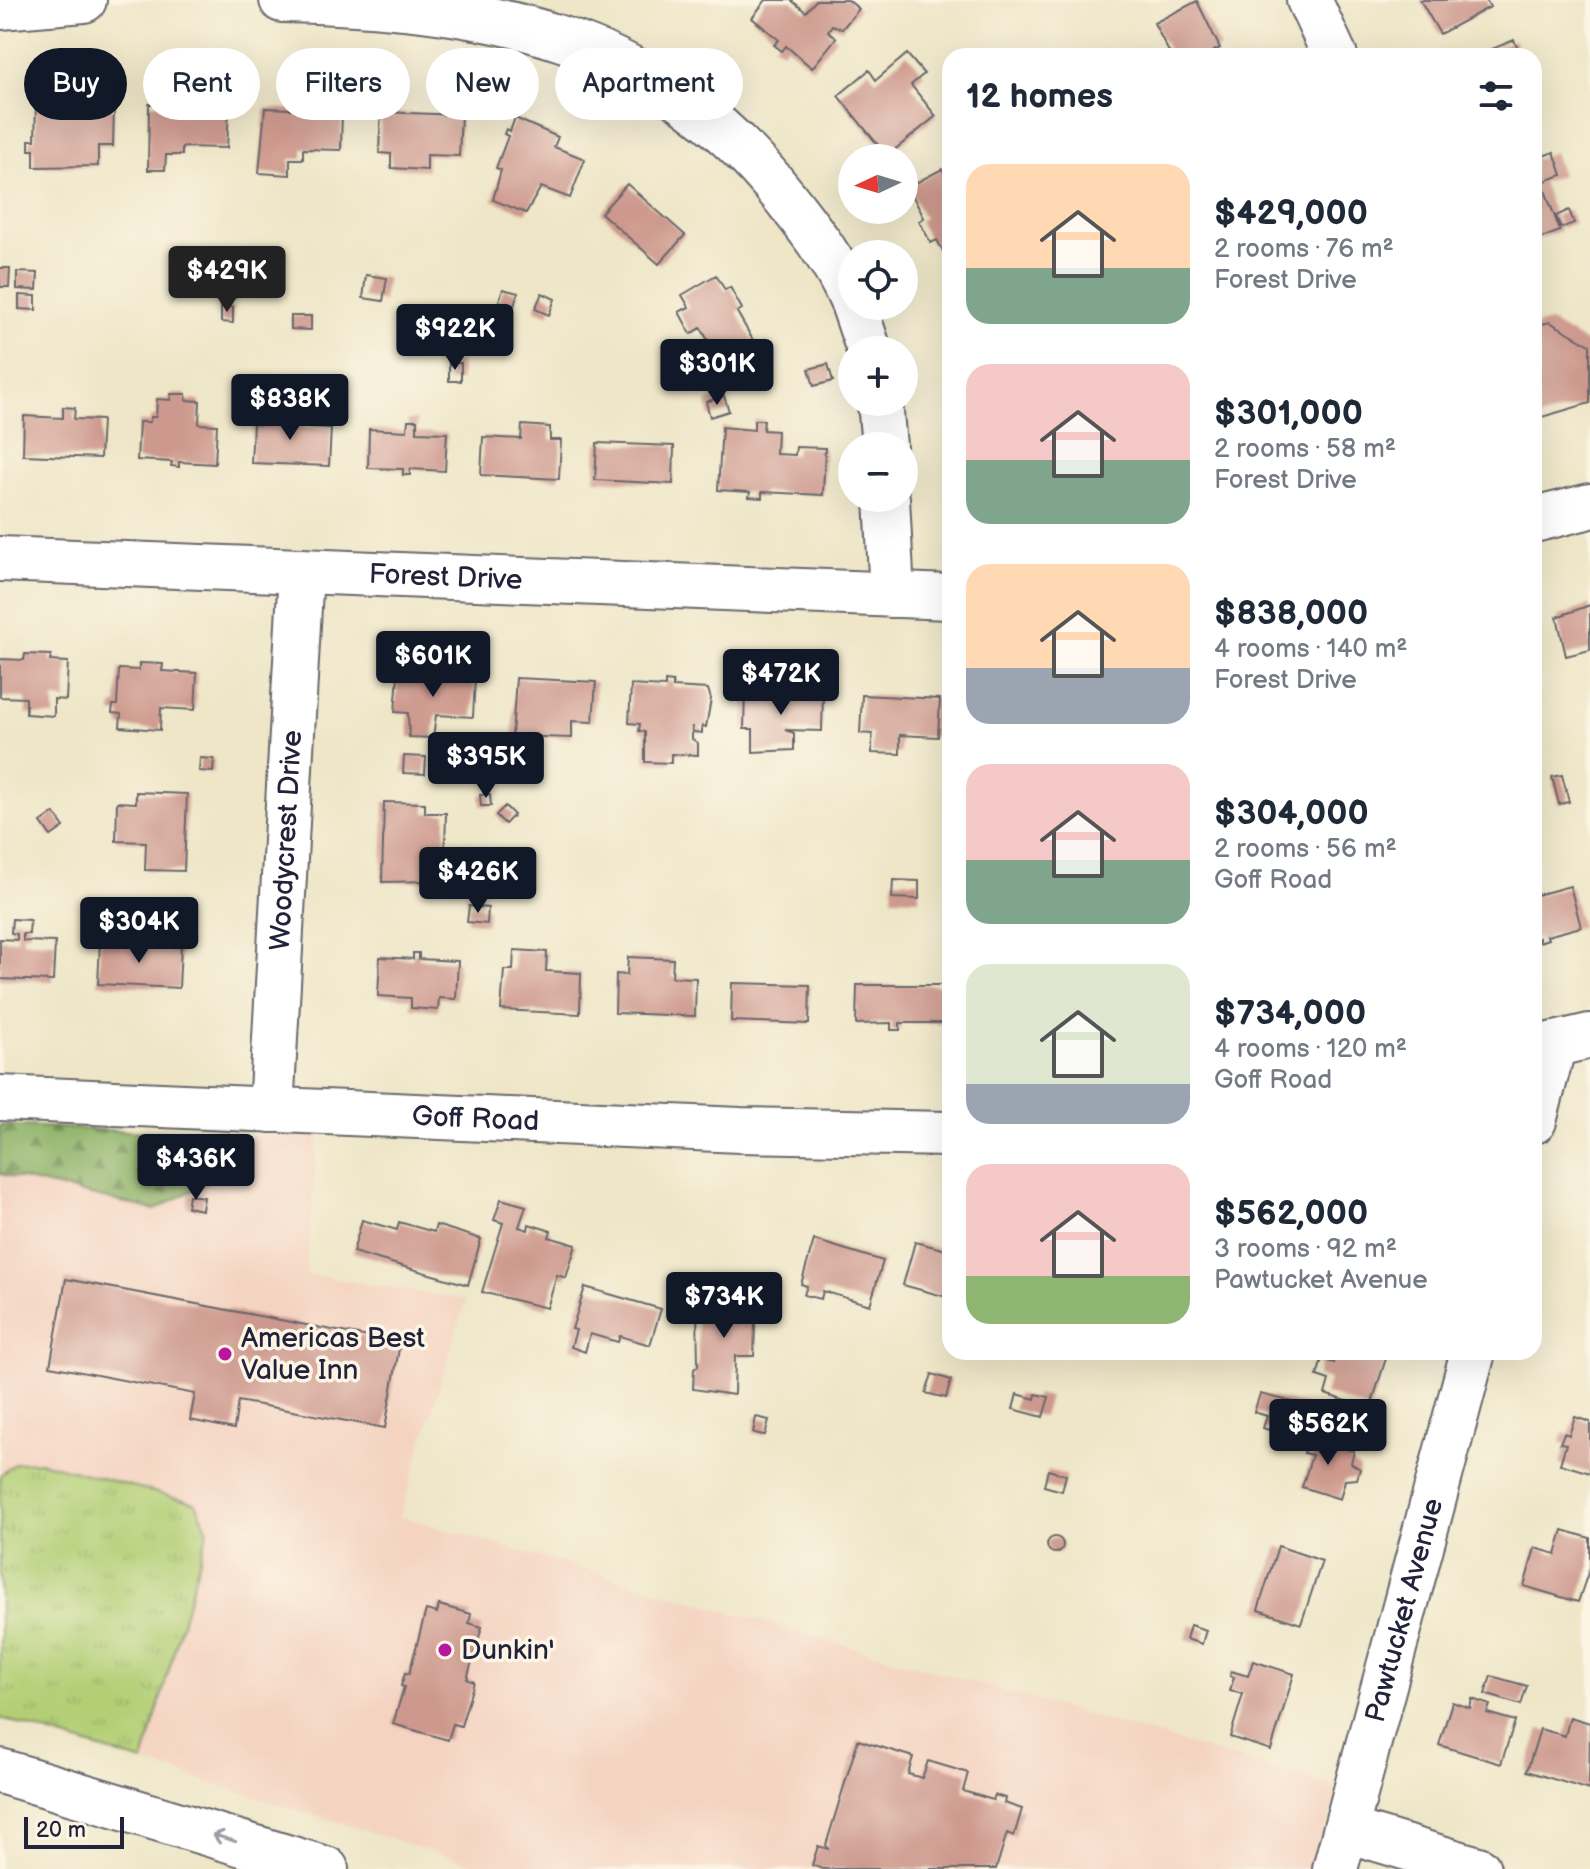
<!DOCTYPE html>
<html lang="en">
<head>
<meta charset="utf-8">
<style>
	:root { --surface:#fff; --page:#f6f6f7; --text:#1f2937; --muted:#747a83; --accent:#111827 }
	body { margin:0; font-family:"Balsamiq Sans",sans-serif; background:var(--page); color:var(--text); height:100vh; display:flex; flex-direction:column; font-size:30px; white-space:nowrap }
	* { box-sizing:border-box; margin:0 }
	p { font-size:26px; color:var(--muted) }
	.icon { flex:none; width:44px; height:44px; fill:none; stroke:currentColor; stroke-width:2; stroke-linecap:round; stroke-linejoin:round }
	.map { position:relative; flex:1; overflow:hidden }
	.details { position:absolute; left:942px; top:48px; width:600px; height:1312px; display:flex; flex-direction:column; background:var(--surface); border-radius:24px; box-shadow:0 8px 32px #0002 }
	.details>* { flex:none }
	.top-card { position:absolute; left:24px; top:48px; width:760px; height:72px; display:flex; gap:16px }
	.needle { width:52px; rotate:266deg }
	.controls { position:absolute; left:838px; top:144px; display:grid; gap:16px }
	.controls a { display:grid; place-items:center; width:80px; height:80px; border-radius:50%; background:var(--surface); box-shadow:0 8px 32px #0002; font-size:40px }
	.scale { position:absolute; left:24px; bottom:20px; width:100px; box-sizing:border-box; padding-left:8px; border:4px solid #22223b; border-top:0; font-size:22px; line-height:28px; white-space:nowrap; color:#22223b; -webkit-text-stroke:6px #fcf5e5; paint-order:stroke }
	.price { position:absolute; translate:-50% -68px; padding:0 18px; border-radius:8px; background:var(--accent); color:#fff; font-size:26px; line-height:52px; filter:drop-shadow(0 2px 4px #0008) }
	.price::after { content:''; position:absolute; left:50%; top:48px; width:24px; height:18px; margin-left:-12px; background:inherit; clip-path:polygon(0 0,100% 0,50% 100%) }
	.price.on { background:#222; color:#fff }
	ul { padding:0; list-style:none }
	li { display:flex; align-items:center; gap:24px; height:200px; padding:0 24px }
	li span { display:grid; place-items:center; flex:none; width:224px; height:160px; border-radius:24px; color:#555 }
	li>.icon { margin-inline-start:auto }
	span .icon { width:96px; height:96px; fill:#fffc; stroke-width:1 }
	li b { font-size:34px }
	h2 { display:flex; justify-content:space-between; align-items:center; height:96px; padding:0 24px; font-size:34px }
	.tag { padding:0 28px; border-radius:36px; background:var(--surface); box-shadow:0 8px 32px #0002; font-size:28px; line-height:72px }
	.tag.on { background:var(--accent); color:#fff }
	.map>svg:first-child { display:block }
	.built { fill:#f4d3c1 }
	.grass { fill:url(#grass-tufts); stroke:#6a7858; stroke-width:2 }
	.forest { fill:url(#forest-firs); stroke:#586a51; stroke-width:2 }
	.building { fill:#cd988d }
	.lines { fill:none; stroke-linecap:round; stroke-linejoin:round }
	.minor-casing { stroke:#69676c; stroke-width:48 }
	.highway-casing { stroke:#69676c; stroke-width:48 }
	.minor { stroke:#fff; stroke-width:44 }
	.highway { stroke:#fff; stroke-width:44 }
	.oneway { stroke:#9c9ca7 }
	.poi-dot { fill:#b5179e; stroke:#fcf5e5; stroke-width:3 }
	.labels { text-anchor:middle; dominant-baseline:central; stroke-width:7; stroke-linejoin:round; paint-order:stroke }
	.street-label { font-size:28px; fill:#22223b; stroke:#fcf5e5 }
	.poi-label { font-size:28px; fill:#22223b; stroke:#fcf5e5; text-anchor:start }
</style>
</head>
<body>
<div class="map">
<svg width="1590" height="1869" viewBox="0 0 1590 1869">
	<defs>
		<pattern id="grass-tufts" width="24" height="20" patternUnits="userSpaceOnUse" patternTransform="scale(2)"><rect width="24" height="20" fill="#b2cf76"/><path d="M3 7l-1-3M5 7V3M7 7l1-3M15 17l-1-3M17 17v-4M19 17l1-3" fill="none" stroke="#99b167"/></pattern>
		<pattern id="forest-firs" width="22" height="20" patternUnits="userSpaceOnUse" patternTransform="scale(2)"><rect width="22" height="20" fill="#8db267"/><path d="M5 1l3.5 6h-7zM16 11l3.5 6h-7z" fill="#739056"/></pattern>
	</defs>
	<rect width="100%" height="100%" fill="#fcf5e5"/>
	<filter id="ink" filterUnits="userSpaceOnUse"><feTurbulence type="fractalNoise" baseFrequency=".0125" numOctaves="2"/><feDisplacementMap in="SourceGraphic" scale="16" xChannelSelector="R" yChannelSelector="G"/><feConvolveMatrix kernelMatrix="1 2 1 2 8 2 1 2 1" color-interpolation-filters="sRGB"/></filter>
	<filter id="wash" filterUnits="userSpaceOnUse"><feTurbulence type="fractalNoise" baseFrequency=".006" numOctaves="4" result="noise"/><feDisplacementMap in="SourceGraphic" scale="32" xChannelSelector="R" yChannelSelector="G"/><feGaussianBlur stdDeviation="1.8" result="paint"/><feColorMatrix in="noise" values="0 0 0 0 0 0 0 0 0 0 0 0 0 0 0 0 0 1.4 0 .05"/><feComposite in="paint" operator="in"/></filter>
	<g filter="url(#wash)">
		<rect width="100%" height="100%" fill="#eee6c7"/>
		<!-- built -->
		<path class="built" d="M318 1134 306 1274 466 1300 400 1516 1339 1788 1315 1869H489L0 1718V1174L155 1210 242 1164 234 1136Z"/>
		<!-- grass -->
		<path class="grass" d="M41 1462 196 1503 208 1530 143 1762 0 1718V1475L16 1463Z"/>
		<!-- forest -->
		<path class="forest" d="M0 1125 234 1136 242 1164 155 1210 0 1174Z"/>
		<g id="blocks">
			<!-- building -->
			<path class="building" d="M766 0H791L806 12 816 0H848L859 9 842 29 832 25 828 31 836 38 812 68 786 46 782 51 774 45 779 40 752 18Z
				M1420 0H1486L1490 7 1440 34Z
				M1197 1 1220 48 1214 51 1217 56H1171L1154 23Z
				M1514 40 1521 56H1475Z
				M907 54 924 74 911 85 936 116 887 156 838 96 869 70 876 80Z
				M52 95H81V107L114 108 113 146H98V166L34 167V150H29V140H35L36 104 52 105Z
				M168 99 198 100 197 107 229 108 227 148 182 147V155H166L165 170H148L149 104H168Z
				M265 108 342 111 341 150 303 149V159H290V175L259 173Z
				M381 112 461 115 459 156 427 155V170L391 168V154L379 153Z
				M515 118 558 137 554 147 585 159 570 198 541 187 526 213 493 200 501 170 496 168 508 136 504 134 506 129 510 131Z
				M1554 152 1562 175 1542 182 1560 231 1534 241V159Z
				M942 169 950 183V253L945 255 937 240 931 243 919 221 924 218 908 187Z
				M627 184 685 235 659 264 601 213Z
				M1569 210 1574 223 1561 228 1556 216Z
				M0 268H10L9 287H0Z
				M267 271 280 273 277 287 265 285Z
				M17 272 38 273 37 290 17 289Z
				M366 275 387 278 383 301 363 298Z
				M716 275 725 290 730 287 742 309 737 312 754 342 720 362 701 328 691 334 679 312 689 307 682 295Z
				M219 284H237L236 297H218Z
				M503 289 518 293 514 306 499 301Z
				M542 293 555 299 549 315 535 309Z
				M19 295 36 296V310L19 309Z
				M221 306 233 307V323L221 322Z
				M291 316H311V330L291 329Z
				M1550 322 1590 345V403L1535 419 1534 326Z
				M449 363H461V381H449Z
				M828 364 833 381 814 386 809 369Z
				M171 394H186V400L200 401 199 424 217 425 215 464 179 462V467L171 466 172 462 137 460 139 422H150L151 417H156L157 399 170 400Z
				M724 396 729 411 710 417 706 402Z
				M63 407 75 408 74 419 102 420 100 458 23 455 24 416 63 418Z
				M276 407 294 408 293 426 331 428 329 466 251 463 253 424 275 425Z
				M408 420H417V432L447 433 445 471 410 469V475H403V469L368 468 369 429 407 431Z
				M754 420H764L763 430 777 431 776 454 795 455 796 447 825 448 823 495 762 492V498L749 497 750 492 718 490 722 427 754 430Z
				M522 425 550 427V440H561L559 479 481 475 483 437 521 439Z
				M597 443 674 446 673 484 595 480Z
				M1590 605V650L1566 656 1557 617Z
				M25 654 51 655 50 661 68 662 66 700 54 699V716L26 714V698L0 697V659L24 660Z
				M139 663 163 664 162 671 197 673 195 710 161 708 160 730 120 727 121 714 112 713 113 705H117L119 669 139 670Z
				M415 668 440 670V676L475 678 473 717 436 715 433 738 409 737 408 713 395 712 398 675 415 676Z
				M516 678 596 682 593 722 572 721V738L512 736Z
				M665 681 673 682V687L708 689 711 699 706 727 702 726V733L693 732 692 726V739L698 743V755L671 754V763L645 762V732L639 731 640 724 629 723 631 685 665 687Z
				M745 689 823 693 822 731 785 730 794 733V750L753 752V729H744Z
				M862 695 940 699 938 737 900 735V754L872 753V734L860 733Z
				M404 756 426 757 425 774 403 773Z
				M200 758 214 759 213 772 199 771Z
				M1562 775 1569 802 1559 804 1552 777Z
				M136 792 187 794 184 871 145 870 146 842 116 841 117 802 136 803Z
				M490 794 491 806H481L480 795Z
				M384 802 425 803V813H446L445 849H439L438 877 433 881 382 882Z
				M505 806 514 815 505 824 496 815Z
				M54 813 64 827 51 836 41 822Z
				M893 880 919 881V899L892 898Z
				M1570 886 1581 927 1547 936 1548 939 1539 942V938L1534 940V889L1537 895Z
				M469 906 488 908 487 924 467 922Z
				M12 919 30 920 29 934H23V941L55 942 53 981 0 979V939L17 940V934L11 933Z
				M100 942 181 947 179 988 98 984Z
				M514 950 547 952 546 971 581 973 580 1014 501 1010 504 970H513Z
				M413 953H419V959L458 961 456 999 439 998 438 1010 411 1008V998L378 996 380 957 413 959Z
				M628 957 673 959 672 977 696 978 695 1016 615 1013 616 974 627 975Z
				M732 983 810 985 809 1024 731 1021Z
				M857 985H947L948 1023H900V1030H891V1023L856 1024Z
				M189 1195 204 1197 202 1210 187 1207Z
				M501 1199 526 1206 519 1227 528 1230 529 1224 551 1231 549 1237 576 1245 566 1278 557 1275 547 1308 482 1292 503 1223 494 1220Z
				M362 1220 397 1230 399 1222 434 1232 436 1225 481 1239 468 1285 353 1252Z
				M814 1240 883 1261 870 1305 823 1291 821 1299 804 1295 807 1286 801 1284Z
				M915 1242 950 1251V1298L903 1285Z
				M66 1279 400 1343 385 1428 238 1401 234 1429 190 1420 195 1394 50 1366Z
				M585 1287 661 1309 650 1345 620 1336 618 1342 590 1334 585 1352 571 1347 576 1330 572 1329Z
				M718 1290 756 1291 754 1356H735L734 1395 693 1389 694 1369 698 1366 697 1307H717Z
				M1337 1352H1388L1370 1409 1325 1394 1329 1380 1317 1376 1322 1359 1334 1363Z
				M932 1374 951 1380 946 1398 926 1393Z
				M1017 1394 1035 1399 1036 1394 1049 1397 1043 1417 1013 1409Z
				M1260 1394 1306 1405 1296 1438 1263 1428 1267 1416 1254 1412Z
				M756 1417 769 1420 765 1435 753 1433Z
				M1575 1417 1590 1422V1473L1560 1464 1566 1444 1560 1443 1564 1433 1569 1435Z
				M1310 1432 1321 1435 1319 1440 1354 1451 1351 1463 1360 1469 1357 1479 1345 1480 1340 1499 1302 1487 1312 1455 1304 1453Z
				M1048 1470 1066 1475 1062 1491 1044 1486Z
				M1563 1530 1590 1538V1567L1578 1602 1524 1586 1535 1548 1556 1554Z
				M1047 1545a8 8 0 1 1 16 0a8 8 0 1 1-16 0Z
				M1278 1546 1322 1561 1301 1624 1258 1610Z
				M439 1605 471 1614 469 1623 482 1627 467 1679 474 1682 461 1726 453 1724 448 1740 393 1724 404 1687 401 1686 405 1673 409 1674 426 1610 437 1613Z
				M1190 1625 1206 1630 1202 1644 1186 1639Z
				M1253 1661 1294 1674 1271 1750 1230 1737 1243 1694 1230 1691 1234 1677 1230 1676 1231 1671 1248 1676Z
				M1491 1676 1527 1686 1521 1705 1485 1694Z
				M1472 1699 1490 1705 1487 1713 1515 1721 1501 1764 1439 1745 1452 1702 1470 1708Z
				M1570 1717 1590 1723 1589 1790 1527 1771 1540 1729 1565 1736Z
				M858 1740 913 1757 908 1774 922 1778 928 1761 968 1773 963 1791 993 1800 995 1795 1005 1798 1004 1803 1022 1809 1014 1836 1007 1833 996 1869H822L812 1865 818 1846 828 1849 826 1845Z"/>
		</g>
	</g>
	<g filter="url(#ink)">
		<use href="#blocks" fill-opacity="0" stroke="#69676c" stroke-width="2"/>
		<g class="lines">
			<!-- minor casing -->
			<g class="minor-casing">
				<g id="minor">
					<path d="M282 0C481 5 651 30 783 195 810 229 835 261 852 301"/>
					<path d="M1309 0 1335 56"/>
					<path d="M0 7 84 0"/>
					<path d="M854 306 869 350"/>
					<path d="M880 402 884 446"/>
					<path d="M887 498 892 595"/>
					<path d="M1534 520 1590 506"/>
					<path id="s1" d="M0 559 950 597"/>
					<path d="M1534 1049 1590 1036"/>
					<path id="s2" d="M0 1098 740 1130 950 1134"/>
					<path id="s3" d="M271 1110 301 571"/>
					<path d="M1534 1121 1554 1044"/>
					<path d="M1347 1830 1478 1869"/>
					<path id="s4" d="M1335 1869 1473 1352"/>
				</g>
			</g>
			<!-- highway casing -->
			<g class="highway-casing">
				<path id="highway" d="M0 1771 326 1869"/>
			</g>
			<!-- minor -->
			<use href="#minor" class="minor"/>
			<!-- highway -->
			<use href="#highway" class="highway"/>
		</g>
		<!-- one-way arrows -->
		<defs><path id="oneway-shaft" d="M-6 0H5M1.5-3L5.5 0L1.5 3" fill="none" stroke-width="1.6" stroke-linecap="round" stroke-linejoin="round" transform="scale(2)"/></defs>
		<use class="oneway" href="#oneway-shaft" transform="translate(224 1838) rotate(-163)"/>
	</g>
	<!-- markers -->
	<g class="poi-dot">
		<circle cx="225" cy="1354" r="8"/>
		<circle cx="445" cy="1650" r="8"/>
	</g>
	<g class="labels">
		<!-- street labels -->
		<g class="street-label">
			<text stroke="none"><textPath href="#s1" startOffset="446">Forest Drive</textPath></text>
			<text stroke="none"><textPath href="#s3" startOffset="270">Woodycrest Drive</textPath></text>
			<text stroke="none"><textPath href="#s2" startOffset="476">Goff Road</textPath></text>
			<text stroke="none"><textPath href="#s4" startOffset="268">Pawtucket Avenue</textPath></text>
		</g>
		<!-- poi labels -->
		<g class="poi-label">
			<text x="241" y="1338">Americas Best<tspan x="241" dy="32">Value Inn</tspan></text>
			<text x="461" y="1650">Dunkin'</text>
		</g>
	</g>
</svg>
<div class="controls">
<a><svg class="needle" viewBox="-14 -14 28 28"><path d="M0-13l5 13h-10z" fill="#e53935"/><path d="M0 13l5-13h-10z" fill="#747a83"/></svg></a>
<a><svg class="icon" aria-label="locate" viewBox="0 0 24 24"><circle cx="12" cy="12" r="6"/><path d="M12 2v4M12 18v4M2 12h4M18 12h4"/></svg></a>
<a>+</a>
<a>−</a>
</div>
<div class="scale">20 m</div>
<b class="price on" style="left:227px;top:314px">$429K</b>
<b class="price" style="left:455px;top:372px">$922K</b>
<b class="price" style="left:717px;top:407px">$301K</b>
<b class="price" style="left:290px;top:442px">$838K</b>
<b class="price" style="left:433px;top:699px">$601K</b>
<b class="price" style="left:781px;top:717px">$472K</b>
<b class="price" style="left:486px;top:800px">$395K</b>
<b class="price" style="left:478px;top:915px">$426K</b>
<b class="price" style="left:139px;top:965px">$304K</b>
<b class="price" style="left:196px;top:1202px">$436K</b>
<b class="price" style="left:724px;top:1340px">$734K</b>
<b class="price" style="left:1328px;top:1467px">$562K</b>
<div class="top-card">
<a class="tag on">Buy</a>
<a class="tag">Rent</a>
<a class="tag">Filters</a>
<a class="tag">New</a>
<a class="tag">Apartment</a>
</div>
<section class="details">
<h2>12 homes<svg class="icon" aria-label="filters" viewBox="0 0 24 24"><path d="M4 7h16M4 17h16"/><circle cx="9" cy="7" r="2"/><circle cx="15" cy="17" r="2"/></svg></h2>
<ul>
<li><span style="background:linear-gradient(#ffd9b3 65%,#7fa58c 0)"><svg class="icon" aria-label="home" viewBox="0 0 24 24"><path d="M3 11l9-7 9 7M6 9v11h12V9"/></svg></span><div><b>$429,000</b><p>2 rooms · 76 m²</p><p>Forest Drive</p></div></li>
<li><span style="background:linear-gradient(#f6c9c9 60%,#7fa58c 0)"><svg class="icon" aria-label="home" viewBox="0 0 24 24"><path d="M3 11l9-7 9 7M6 9v11h12V9"/></svg></span><div><b>$301,000</b><p>2 rooms · 58 m²</p><p>Forest Drive</p></div></li>
<li><span style="background:linear-gradient(#ffd9b3 65%,#9aa5b1 0)"><svg class="icon" aria-label="home" viewBox="0 0 24 24"><path d="M3 11l9-7 9 7M6 9v11h12V9"/></svg></span><div><b>$838,000</b><p>4 rooms · 140 m²</p><p>Forest Drive</p></div></li>
<li><span style="background:linear-gradient(#f6c9c9 60%,#7fa58c 0)"><svg class="icon" aria-label="home" viewBox="0 0 24 24"><path d="M3 11l9-7 9 7M6 9v11h12V9"/></svg></span><div><b>$304,000</b><p>2 rooms · 56 m²</p><p>Goff Road</p></div></li>
<li><span style="background:linear-gradient(#dfe7d0 75%,#9aa5b1 0)"><svg class="icon" aria-label="home" viewBox="0 0 24 24"><path d="M3 11l9-7 9 7M6 9v11h12V9"/></svg></span><div><b>$734,000</b><p>4 rooms · 120 m²</p><p>Goff Road</p></div></li>
<li><span style="background:linear-gradient(#f6c9c9 70%,#8fb573 0)"><svg class="icon" aria-label="home" viewBox="0 0 24 24"><path d="M3 11l9-7 9 7M6 9v11h12V9"/></svg></span><div><b>$562,000</b><p>3 rooms · 92 m²</p><p>Pawtucket Avenue</p></div></li>
</ul>
</section>
</div>
</body>
</html>
